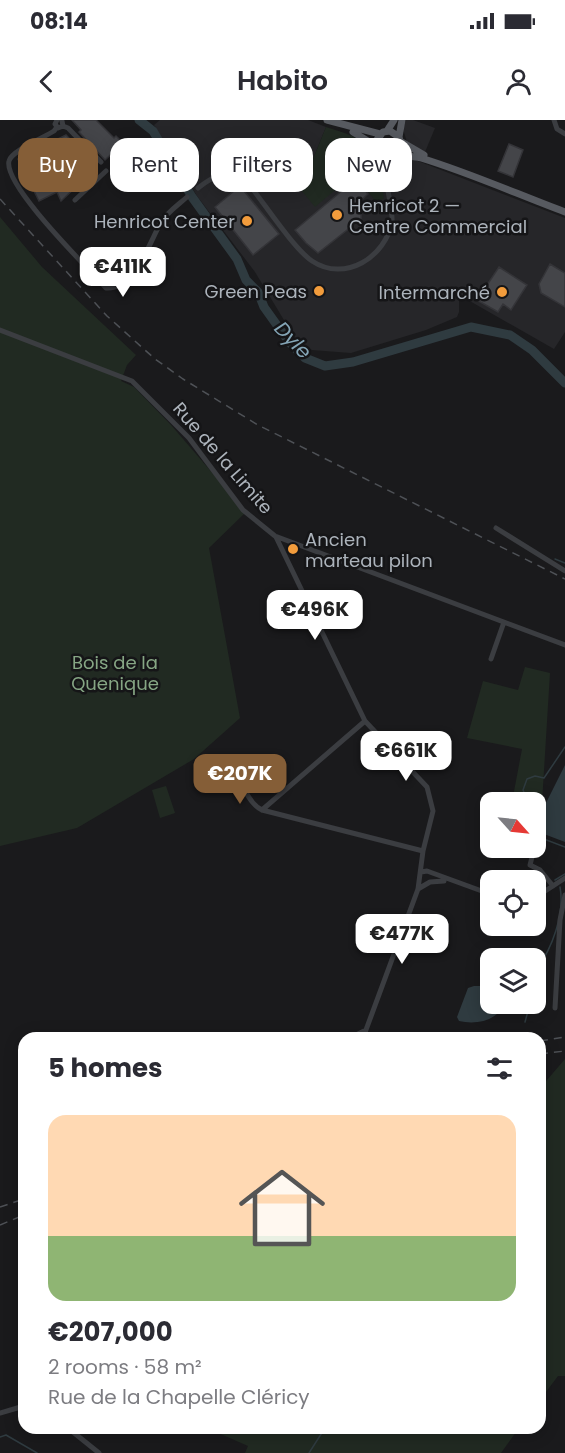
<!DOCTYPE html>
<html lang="en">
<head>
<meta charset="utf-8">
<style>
	:root { --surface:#fff; --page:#f2f2f3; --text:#2b2b33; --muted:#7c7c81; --line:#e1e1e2; --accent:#855e37 }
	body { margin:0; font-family:Poppins,sans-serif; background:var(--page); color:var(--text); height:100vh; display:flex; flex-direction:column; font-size:22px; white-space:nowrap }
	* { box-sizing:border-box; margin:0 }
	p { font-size:20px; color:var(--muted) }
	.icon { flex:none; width:33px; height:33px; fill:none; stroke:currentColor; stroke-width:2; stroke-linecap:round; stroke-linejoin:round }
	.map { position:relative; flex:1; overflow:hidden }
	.sheet { position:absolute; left:18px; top:912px; width:528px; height:402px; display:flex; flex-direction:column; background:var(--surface); border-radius:18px; box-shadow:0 3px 15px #0003 }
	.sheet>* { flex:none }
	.hud { position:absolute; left:18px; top:18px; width:530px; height:54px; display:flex; gap:12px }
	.needle { width:39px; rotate:117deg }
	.tools { position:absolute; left:480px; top:672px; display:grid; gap:12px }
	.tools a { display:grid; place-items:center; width:66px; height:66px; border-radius:12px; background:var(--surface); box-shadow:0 3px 15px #0003; font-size:30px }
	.price { position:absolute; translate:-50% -51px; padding:0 14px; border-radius:12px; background:#fff; color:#222; font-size:20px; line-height:39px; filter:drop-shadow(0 2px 3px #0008) }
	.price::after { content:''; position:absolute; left:50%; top:36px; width:18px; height:14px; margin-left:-9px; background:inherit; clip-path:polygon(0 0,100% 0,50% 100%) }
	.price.current { background:var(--accent); color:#fff }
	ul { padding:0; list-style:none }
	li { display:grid; align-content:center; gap:12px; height:318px; padding:0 30px }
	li+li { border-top:2px solid var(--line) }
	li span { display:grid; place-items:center; height:186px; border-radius:18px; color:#555 }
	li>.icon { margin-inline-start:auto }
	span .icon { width:108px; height:108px; fill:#fffc; stroke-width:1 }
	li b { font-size:26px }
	h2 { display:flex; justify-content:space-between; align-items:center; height:72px; padding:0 30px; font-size:26px }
	.chip { padding:0 21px; border-radius:18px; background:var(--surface); box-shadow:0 3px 15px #0003; font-size:21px; line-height:54px }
	.chip.current { background:var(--accent); color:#fff }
	.status { display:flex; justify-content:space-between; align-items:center; height:42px; padding:0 30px; background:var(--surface); direction:ltr }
	.status svg { height:16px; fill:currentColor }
	header { display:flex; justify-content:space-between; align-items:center; height:78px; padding:0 30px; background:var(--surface); font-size:27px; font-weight:600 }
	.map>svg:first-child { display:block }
	.built { fill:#262629 }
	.green { fill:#212a22 }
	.water { fill:#2f3b40 }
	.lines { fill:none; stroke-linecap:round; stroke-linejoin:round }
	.stream { stroke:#2f3b40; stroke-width:1.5 }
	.river { stroke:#2f3b40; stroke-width:9 }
	.building { fill:#444549; stroke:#343438; stroke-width:1.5 }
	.minor { stroke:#3b3d41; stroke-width:5 }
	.major { stroke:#575a60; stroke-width:7 }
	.rail { stroke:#4e5156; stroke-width:1.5; stroke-dasharray:8 6; stroke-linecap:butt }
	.poi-dot { fill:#f29c3c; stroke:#151517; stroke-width:2 }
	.labels { text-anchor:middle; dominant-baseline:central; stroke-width:5; stroke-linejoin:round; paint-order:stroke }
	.poi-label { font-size:18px; fill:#acb3bb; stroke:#151517; text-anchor:end }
	.street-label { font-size:18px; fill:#acb3bb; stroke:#151517 }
	.park-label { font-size:18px; fill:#86a684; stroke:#151517 }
	.water-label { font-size:20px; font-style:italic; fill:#84a5b6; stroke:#151517 }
</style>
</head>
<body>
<div class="status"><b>08:14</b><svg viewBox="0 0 49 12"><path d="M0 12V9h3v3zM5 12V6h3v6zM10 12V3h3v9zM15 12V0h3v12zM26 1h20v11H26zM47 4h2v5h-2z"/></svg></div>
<header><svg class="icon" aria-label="back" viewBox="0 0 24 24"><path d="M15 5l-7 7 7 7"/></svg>Habito<svg class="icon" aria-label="person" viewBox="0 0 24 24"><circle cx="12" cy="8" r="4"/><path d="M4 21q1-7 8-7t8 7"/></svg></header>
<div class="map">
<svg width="565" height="1333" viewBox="0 0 565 1333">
	<rect width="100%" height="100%" fill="#1a1a1c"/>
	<!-- built -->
	<path class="built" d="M160 0H308L326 7 311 44 358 59 377 82 380 43 392 42 405 36 565 98V212L554 229 468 180 459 179V192L457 197 426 210 351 233 312 230 304 226 296 220 255 152 197 76 154 5Z
		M406 0H413L435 8 425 32 407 22 403 9Z"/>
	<!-- green -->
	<path class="green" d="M326 7C375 22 378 28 384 78L377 83 358 59 352 56 315 87 292 59 311 44Z
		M0 97 42 147 136 235 127 245 121 261 134 267 171 305 246 392 209 428 240 598 194 639 77 708 0 726Z
		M525 547 550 553 542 683 536 698V682H512L522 629 467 618 483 561 518 570Z
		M166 666 175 693 160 698 152 670Z
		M565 939V1256H558L540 1280V944L544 943 541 967Z
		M219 1308H519L501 1333H245L248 1326 216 1312Z"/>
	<!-- water -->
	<path class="water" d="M565 645V722L536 711V703Z
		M474 866H490V884H504C497 901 476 905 459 901L457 897 468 868Z"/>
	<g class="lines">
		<!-- stream -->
		<path class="stream" d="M555 439 565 443
			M528 682 523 670 527 659 535 656 544 658 565 627
			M536 716 565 727
			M555 760 565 754
			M536 850C552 829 565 794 560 767
			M525 902 530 884
			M0 1317 6 1315 37 1333
			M309 1333 325 1308"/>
		<!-- river -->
		<path class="river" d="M139 0 153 11 192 77 237 139 246 160 258 172 264 187 289 222 305 238 325 246 353 242 471 207 510 215 532 230 565 263"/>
	</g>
	<!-- building -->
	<path class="building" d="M72 0H96L114 18 116 16 123 23 105 40 79 12 81 10Z
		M66 15 97 47 61 81 57 72 39 81 18 39Z
		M509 24 523 30 513 57 498 51Z
		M356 59 368 74 356 85 361 91V99L318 133 306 123 295 110Z
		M240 66 279 114 253 135 215 87Z
		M550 144 565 153V187L541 173 539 164Z
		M499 147 527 165 511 190 503 184 498 192 477 180Z"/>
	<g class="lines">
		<!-- minor -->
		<path class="minor" d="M57 0 55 4 58 8 63 6 62 1
			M554 0 557 9 565 14
			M63 6 68 8 101 42
			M57 7 54 11C45 17 11 31 9 41 3 65 88 148 106 168 134 170 149 124 160 104 166 93 178 85 187 77
			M388 64V43L392 35
			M198 68C216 54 228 48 248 63 264 83 294 129 312 141 345 163 386 137 392 101 393 90 383 47 380 34
			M75 80 106 51
			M0 210 132 261 189 318 243 390 275 416 565 525
			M496 408 565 451
			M276 417 365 601 427 667 433 691 423 731 418 769 363 918
			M491 539 504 502
			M234 658C246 667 248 683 262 690L423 731
			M262 690 365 601
			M533 733 530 745 540 750 553 766
			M421 752 427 751 490 774
			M418 769 430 762 444 761
			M536 777 565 758
			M555 888 560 800 565 775
			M350 918 364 911
			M0 1293 24 1286
			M68 1308 99 1333"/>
		<!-- major -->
		<path class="major" d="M327 0 380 14
			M387 11 394 0
			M353 12 376 26
			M399 17 402 0
			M400 21 424 35
			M395 34 401 24 399 17 390 11 383 12 376 21 377 30C385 39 408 34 421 38 470 53 517 74 565 92"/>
		<!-- rail -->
		<path class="rail" d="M0 79 107 196 155 239 183 259 258 305 565 459
			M540 921 565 917
			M540 934 565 931
			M0 1087 24 1079
			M0 1105 24 1095"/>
	</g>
	<!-- markers -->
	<g class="poi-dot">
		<circle cx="337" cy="95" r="6"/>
		<circle cx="247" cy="101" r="6"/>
		<circle cx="319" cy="171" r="6"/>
		<circle cx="502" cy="172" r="6"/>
		<circle cx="293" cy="429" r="6"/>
	</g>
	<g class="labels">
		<!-- poi labels -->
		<g class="poi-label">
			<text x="349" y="85" text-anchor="start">Henricot 2 —<tspan x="349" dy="21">Centre Commercial</tspan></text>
			<text x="235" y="101">Henricot Center</text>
			<text x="307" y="171">Green Peas</text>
			<text x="490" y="172">Intermarché</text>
			<text x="305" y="419" text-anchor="start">Ancien<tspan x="305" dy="21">marteau pilon</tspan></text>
		</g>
		<!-- street labels -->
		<g class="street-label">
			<text transform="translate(223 338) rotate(49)">Rue de la Limite</text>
		</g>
		<!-- park labels -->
		<g class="park-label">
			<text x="115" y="542">Bois de la<tspan x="115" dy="21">Quenique</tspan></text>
		</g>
		<!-- water labels -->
		<g class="water-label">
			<text transform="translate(293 220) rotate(46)">Dyle</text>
		</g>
	</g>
</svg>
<div class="tools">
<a><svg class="needle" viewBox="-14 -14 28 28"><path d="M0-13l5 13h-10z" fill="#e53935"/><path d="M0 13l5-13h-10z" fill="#7c7c81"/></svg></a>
<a><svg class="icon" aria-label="locate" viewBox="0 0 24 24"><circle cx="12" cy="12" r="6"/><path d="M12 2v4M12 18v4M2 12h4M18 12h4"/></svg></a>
<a><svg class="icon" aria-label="layers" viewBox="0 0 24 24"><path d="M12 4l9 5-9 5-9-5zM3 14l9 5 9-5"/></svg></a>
</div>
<b class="price" style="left:123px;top:178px">€411K</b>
<b class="price" style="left:315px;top:521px">€496K</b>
<b class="price" style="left:406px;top:662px">€661K</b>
<b class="price current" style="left:240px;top:685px">€207K</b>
<b class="price" style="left:402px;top:845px">€477K</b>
<div class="hud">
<a class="chip current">Buy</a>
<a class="chip">Rent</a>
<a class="chip">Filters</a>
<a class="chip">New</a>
</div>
<section class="sheet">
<h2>5 homes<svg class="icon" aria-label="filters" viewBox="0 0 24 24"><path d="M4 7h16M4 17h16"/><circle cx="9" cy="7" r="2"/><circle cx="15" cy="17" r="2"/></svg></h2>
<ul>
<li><span style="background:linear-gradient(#ffd9b3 65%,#8fb573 0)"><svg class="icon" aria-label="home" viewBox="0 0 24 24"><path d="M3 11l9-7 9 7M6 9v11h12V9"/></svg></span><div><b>€207,000</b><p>2 rooms · 58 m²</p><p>Rue de la Chapelle Cléricy</p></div></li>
</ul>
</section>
</div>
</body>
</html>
